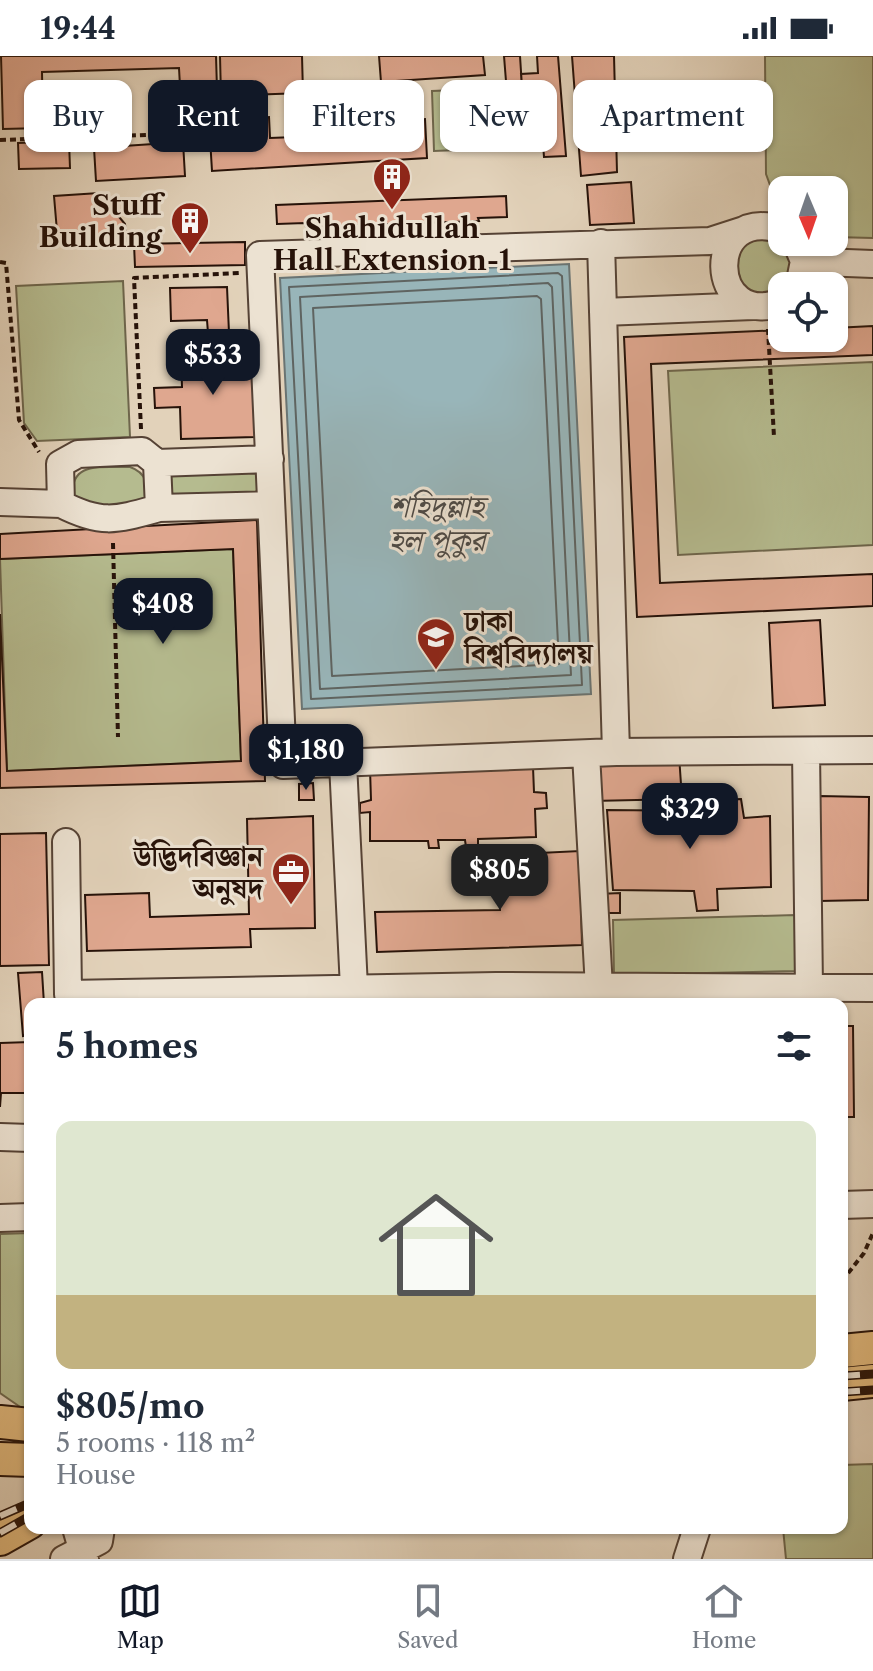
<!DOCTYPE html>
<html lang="en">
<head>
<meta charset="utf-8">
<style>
	:root { --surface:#fff; --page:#f6f6f7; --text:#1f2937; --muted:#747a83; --line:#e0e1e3; --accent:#111827 }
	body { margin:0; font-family:"Libre Caslon Text","Noto Serif Bengali",serif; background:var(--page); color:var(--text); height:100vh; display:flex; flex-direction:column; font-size:30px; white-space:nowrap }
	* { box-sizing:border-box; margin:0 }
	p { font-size:26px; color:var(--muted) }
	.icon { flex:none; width:44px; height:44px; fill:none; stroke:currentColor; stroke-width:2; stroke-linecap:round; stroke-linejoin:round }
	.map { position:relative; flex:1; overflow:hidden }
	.drawer { position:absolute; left:24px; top:942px; width:824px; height:536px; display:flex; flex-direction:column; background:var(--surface); border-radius:16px; box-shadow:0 2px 6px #0004 }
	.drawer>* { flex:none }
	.top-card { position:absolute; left:24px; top:24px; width:826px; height:72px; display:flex; gap:16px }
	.needle { width:52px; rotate:178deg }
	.controls { position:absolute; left:768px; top:120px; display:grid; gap:16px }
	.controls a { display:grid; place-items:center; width:80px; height:80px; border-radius:16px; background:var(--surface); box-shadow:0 2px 6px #0004; font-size:40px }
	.price { position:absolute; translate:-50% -68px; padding:0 18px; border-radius:16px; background:var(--accent); color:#fff; font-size:26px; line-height:52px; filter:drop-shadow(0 2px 4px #0008) }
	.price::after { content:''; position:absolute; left:50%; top:48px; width:24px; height:18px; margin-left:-12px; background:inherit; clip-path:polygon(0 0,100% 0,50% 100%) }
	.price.on { background:#222; color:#fff }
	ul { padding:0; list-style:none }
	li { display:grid; align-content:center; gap:16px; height:424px; padding:0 32px }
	li span { display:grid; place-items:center; height:248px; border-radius:16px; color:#555 }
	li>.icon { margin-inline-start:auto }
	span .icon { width:144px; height:144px; fill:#fffc; stroke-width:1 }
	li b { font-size:34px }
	h2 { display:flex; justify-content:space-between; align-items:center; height:96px; padding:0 32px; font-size:34px }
	.tag { padding:0 28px; border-radius:16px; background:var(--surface); box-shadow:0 2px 6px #0004; font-size:28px; line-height:72px }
	.tag.on { background:var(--accent); color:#fff }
	.status { display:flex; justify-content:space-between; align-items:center; height:56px; padding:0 40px; background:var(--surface); direction:ltr }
	.status svg { height:22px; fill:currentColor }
	.tabs { display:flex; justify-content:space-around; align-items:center; height:112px; border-top:2px solid var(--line); background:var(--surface); font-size:22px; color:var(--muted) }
	.tabs a { display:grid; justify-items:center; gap:4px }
	.tabs .on { color:var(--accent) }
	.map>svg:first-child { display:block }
	.green { fill:#b5bb8f; stroke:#6e664c; stroke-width:2 }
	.water { fill:#98b5b9; stroke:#6a7473; stroke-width:2 }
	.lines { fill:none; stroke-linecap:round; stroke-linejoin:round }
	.shore { stroke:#5f6461; stroke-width:2 }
	.building { fill:#dfa78f; stroke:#261209; stroke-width:2 }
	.minor-casing { stroke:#554235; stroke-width:30 }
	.major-casing { stroke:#261209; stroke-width:36 }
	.path { stroke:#261209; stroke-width:4; stroke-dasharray:6 4; stroke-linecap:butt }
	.minor { stroke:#ece2d2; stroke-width:26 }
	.major { stroke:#e1b97d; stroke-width:32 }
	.rail-casing { stroke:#261209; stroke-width:9 }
	.rail { stroke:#ece2d2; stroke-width:6; stroke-dasharray:18; stroke-linecap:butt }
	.labels { text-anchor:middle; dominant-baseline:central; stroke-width:6; stroke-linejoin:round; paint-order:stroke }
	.poi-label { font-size:28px; font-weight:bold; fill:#261209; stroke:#ece2d2; text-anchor:end }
	.water-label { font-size:30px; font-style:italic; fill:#4e4b47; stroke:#ece2d2 }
</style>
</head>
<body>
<div class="status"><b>19:44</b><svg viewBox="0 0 49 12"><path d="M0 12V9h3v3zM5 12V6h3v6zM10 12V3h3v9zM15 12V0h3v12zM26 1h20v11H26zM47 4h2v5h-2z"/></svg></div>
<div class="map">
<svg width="873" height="1503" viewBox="0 0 873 1503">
	<rect width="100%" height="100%" fill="#e2d2ba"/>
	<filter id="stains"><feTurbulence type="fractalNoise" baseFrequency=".0025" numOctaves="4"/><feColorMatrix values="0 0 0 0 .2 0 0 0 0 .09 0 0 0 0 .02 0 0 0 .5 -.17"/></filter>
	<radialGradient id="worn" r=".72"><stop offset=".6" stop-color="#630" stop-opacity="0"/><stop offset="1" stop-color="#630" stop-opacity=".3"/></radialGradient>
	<!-- green -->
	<path class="green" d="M765 0H873V182L834 181V134H782L781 159 766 118Z
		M483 33 485 93 434 95 432 35Z
		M747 182 786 186 793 195 789 230H782V236L775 240 744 236 733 198Z
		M123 225 130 381 37 385 24 367 16 230Z
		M873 306V489L678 499 668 315Z
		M130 411C145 416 152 431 144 446L91 454 73 444C68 404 101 412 130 411Z
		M259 412 261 437 174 445 162 422 167 416Z
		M233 493 241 705 7 715 0 503Z
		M795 859V915L614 919 613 864Z
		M30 1177V1354L26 1355 0 1337V1178Z
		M873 1408V1503H786L783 1472H842V1409Z"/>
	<!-- water -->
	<path class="water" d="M569 208 591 638 302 653 280 222Z"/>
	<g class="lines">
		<!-- shore -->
		<path class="shore" d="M558 217 562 220 582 629 311 643 289 231Z
			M548 227 552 231 571 619 320 633 300 241Z
			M537 240 541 243 559 608 332 620 313 252Z"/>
	</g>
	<!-- building -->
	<path class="building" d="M1 0H216L218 67H182L179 12 42 16 43 72 3 73Z
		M220 0H302L303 37 221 40Z
		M379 0H483L485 19 381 26Z
		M504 0H520L524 62 509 63Z
		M537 0H558L566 100 544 101 542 74 525 75 521 18 538 17Z
		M572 0H614L617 116 581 120Z
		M124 28 125 46 97 47 96 29Z
		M403 59 404 73 416 72V64L425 63 427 102 212 115 210 82 235 81 234 64 269 61 270 82 295 81 293 65 342 62 343 76 368 75 367 61Z
		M69 85 70 112 19 113 18 87Z
		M183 86 185 120 96 125 94 92Z
		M631 126 634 167 590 169 587 129Z
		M99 137 125 168 127 185 58 187 54 140Z
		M506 140 507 161 478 162 479 165 306 171 305 167 277 168 276 149Z
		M245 186V209L135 211 134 188Z
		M227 231 229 277H208L207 264 171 265 170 232Z
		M873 270V299L651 308 660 527 873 518V550L637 561 624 281 782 274V282H834V272Z
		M252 299 255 381 181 383 180 351 155 352 154 332 182 331 181 301Z
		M257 464 265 725 0 732V558L7 715 241 705 233 493 0 503V478Z
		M820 564 825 649 773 652 769 567Z
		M679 699 682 743 592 745 590 705Z
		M533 711 534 736 546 737 547 752 535 753 536 781 478 783V791H466L465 784H438L439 792H429L428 785H370V756L360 757V747L371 744 370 713Z
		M313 727 314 744H299V728Z
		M819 740 869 741 868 844 819 845Z
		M741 743 744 762 770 760 771 831 717 833 718 854 697 855 694 835 613 834 607 754 714 755V744Z
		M313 760 315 872 250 873 251 891 87 895 85 839 149 837 150 861 249 858 247 763Z
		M46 777 49 909 0 910V778Z
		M580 795 582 889 377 896 375 856 500 854 498 799Z
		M620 837V857H599L598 838Z
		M42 916 44 948H30V979L23 980 18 917Z
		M383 938H425V948H312L383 945Z
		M842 970H853L854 1061H842Z
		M30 986V1037H1L0 1051V987Z"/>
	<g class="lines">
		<!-- minor casing -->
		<g class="minor-casing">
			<path id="minor" d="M744 174 710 185 260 199 283 709 616 696 873 694
				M782 174C703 147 707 275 782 246
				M796 186 804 205 799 230
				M601 187 616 696
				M801 193 821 206 873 208
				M603 256 753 250
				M157 407 270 403
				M0 446 61 448 60 408 78 398 142 395 157 407 159 452C116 464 102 469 61 448
				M159 452 271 449
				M806 695 809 931
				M586 698 599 932
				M343 707 354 932
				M66 786 68 938 496 930 873 932
				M0 1081 30 1082
				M842 1149 873 1148
				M0 1162 30 1161
				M76 1472 85 1503
				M64 1503 99 1485 101 1472
				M687 1503 697 1472"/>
		</g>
		<!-- major casing -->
		<g class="major-casing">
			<path id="major" d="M842 1295 873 1292
				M842 1328 873 1325
				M0 1366 30 1369
				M0 1403 30 1404
				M0 1483 30 1466"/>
		</g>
		<!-- path -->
		<path class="path" d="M0 84 175 78
			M0 206 6 207 19 364 39 396
			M768 273 774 381
			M141 373 134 222 239 217
			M113 487 118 681
			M842 1225 864 1197 873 1177"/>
		<!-- minor -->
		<use href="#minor" class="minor"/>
		<!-- major -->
		<use href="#major" class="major"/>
		<!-- rail casing -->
		<g class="rail-casing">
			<path id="rail" d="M842 1320 873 1318
				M842 1336 873 1334
				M0 1460 30 1447
				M0 1477 30 1460"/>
		</g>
		<!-- rail -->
		<use href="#rail" class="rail"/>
	</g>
	<!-- icons -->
	<defs>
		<g id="building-pin" transform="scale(2)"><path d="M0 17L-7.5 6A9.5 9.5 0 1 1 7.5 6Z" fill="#8f2418" stroke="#ece2d2"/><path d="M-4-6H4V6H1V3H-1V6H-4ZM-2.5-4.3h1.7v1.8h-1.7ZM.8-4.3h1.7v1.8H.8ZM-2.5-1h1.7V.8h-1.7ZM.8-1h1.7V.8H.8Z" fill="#fff"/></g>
		<g id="university-pin" transform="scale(2)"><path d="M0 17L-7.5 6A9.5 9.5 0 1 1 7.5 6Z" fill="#8f2418" stroke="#ece2d2"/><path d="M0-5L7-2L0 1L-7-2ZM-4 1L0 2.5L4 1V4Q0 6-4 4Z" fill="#fff"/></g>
		<g id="office-pin" transform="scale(2)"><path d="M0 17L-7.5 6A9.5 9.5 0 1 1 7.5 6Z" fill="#8f2418" stroke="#ece2d2"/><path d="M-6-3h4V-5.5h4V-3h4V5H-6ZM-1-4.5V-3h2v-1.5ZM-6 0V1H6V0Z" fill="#fff"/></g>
	</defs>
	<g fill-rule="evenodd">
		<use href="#building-pin" x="392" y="121"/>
		<use href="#building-pin" x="190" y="165"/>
		<use href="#university-pin" x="436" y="581"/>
		<use href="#office-pin" x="291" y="816"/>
	</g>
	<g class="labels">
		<!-- poi labels -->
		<g class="poi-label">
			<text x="162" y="149">Stuff<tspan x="162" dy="32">Building</tspan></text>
			<text x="392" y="172" text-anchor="middle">Shahidullah<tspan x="392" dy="32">Hall Extension-1</tspan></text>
			<text x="464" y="565" text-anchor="start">ঢাকা<tspan x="464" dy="32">বিশ্ববিদ্যালয়</tspan></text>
			<text x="263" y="800">উদ্ভিদবিজ্ঞান<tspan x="263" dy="32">অনুষদ</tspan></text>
		</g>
		<!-- water labels -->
		<g class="water-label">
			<text x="437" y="450">শহিদুল্লাহ<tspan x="437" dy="34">হল পুকুর</tspan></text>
		</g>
	</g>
	<rect width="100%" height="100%" filter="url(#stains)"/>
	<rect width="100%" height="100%" fill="url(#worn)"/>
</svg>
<div class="controls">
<a><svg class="needle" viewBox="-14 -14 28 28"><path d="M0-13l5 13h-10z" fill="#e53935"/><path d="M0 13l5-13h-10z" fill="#747a83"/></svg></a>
<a><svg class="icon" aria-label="locate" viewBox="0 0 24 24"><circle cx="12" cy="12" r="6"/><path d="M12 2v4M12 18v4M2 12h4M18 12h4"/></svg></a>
</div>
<b class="price" style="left:213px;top:341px">$533</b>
<b class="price" style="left:163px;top:590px">$408</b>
<b class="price" style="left:306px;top:736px">$1,180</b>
<b class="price" style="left:690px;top:795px">$329</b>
<b class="price on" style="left:500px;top:856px">$805</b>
<div class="top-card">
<a class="tag">Buy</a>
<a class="tag on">Rent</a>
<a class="tag">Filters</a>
<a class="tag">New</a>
<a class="tag">Apartment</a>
</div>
<section class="drawer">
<h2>5 homes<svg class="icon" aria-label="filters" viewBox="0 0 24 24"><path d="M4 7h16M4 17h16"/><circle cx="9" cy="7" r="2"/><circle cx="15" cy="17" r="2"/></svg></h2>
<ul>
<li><span style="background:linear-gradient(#dfe7d0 70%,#c2b280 0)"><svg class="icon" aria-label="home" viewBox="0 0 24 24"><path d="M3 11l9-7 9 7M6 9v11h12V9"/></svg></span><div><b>$805/mo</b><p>5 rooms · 118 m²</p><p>House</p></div></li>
</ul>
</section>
</div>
<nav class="tabs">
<a class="on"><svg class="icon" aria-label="map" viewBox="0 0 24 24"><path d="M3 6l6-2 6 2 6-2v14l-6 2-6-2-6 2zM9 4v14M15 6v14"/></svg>Map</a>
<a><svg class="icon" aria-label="saved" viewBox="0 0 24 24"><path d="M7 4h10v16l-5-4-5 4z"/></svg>Saved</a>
<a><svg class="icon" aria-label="home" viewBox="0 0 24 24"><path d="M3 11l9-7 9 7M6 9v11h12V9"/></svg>Home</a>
</nav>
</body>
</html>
